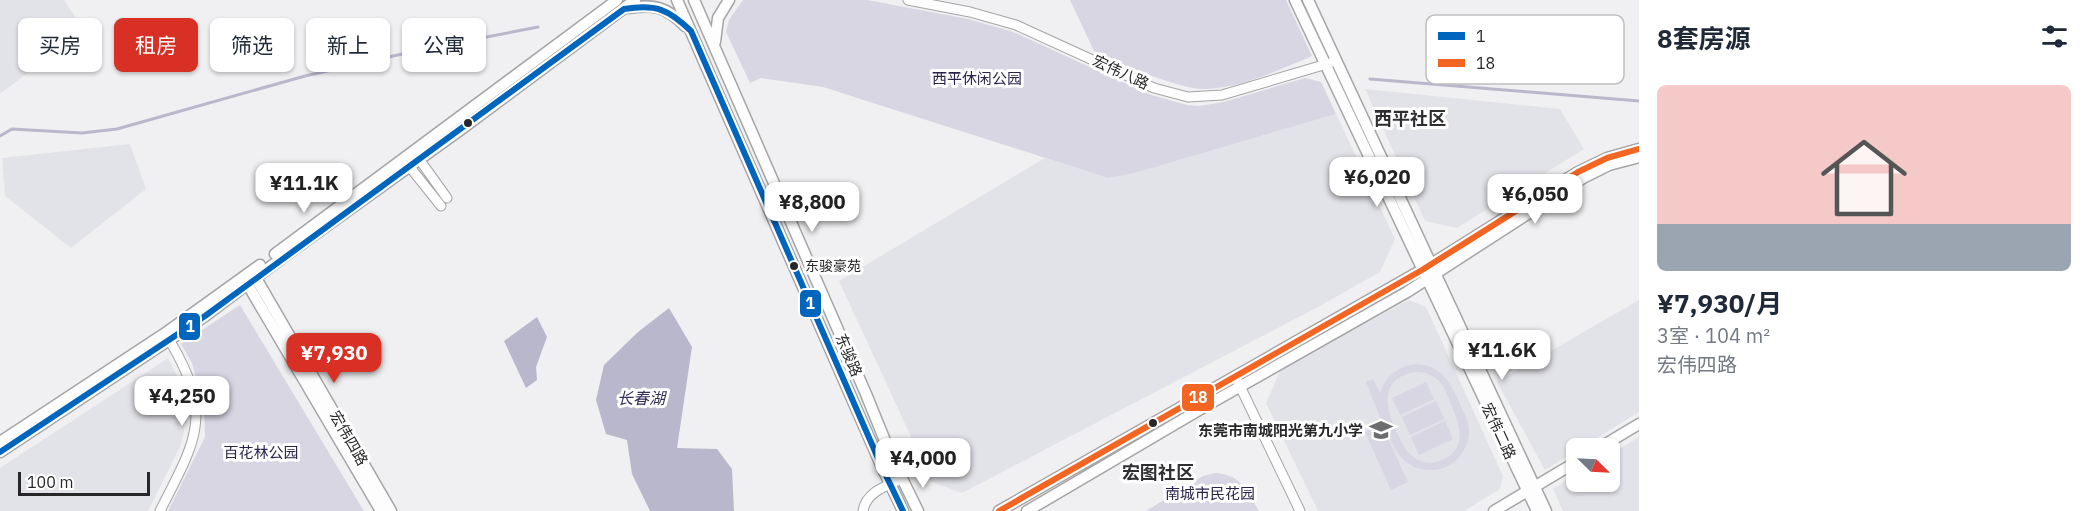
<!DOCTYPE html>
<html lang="zh">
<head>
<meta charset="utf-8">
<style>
	:root { --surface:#fff; --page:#f2f2f3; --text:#1f2937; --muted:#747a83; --line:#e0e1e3; --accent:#d93025 }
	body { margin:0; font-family:"IBM Plex Sans","Noto Sans SC",sans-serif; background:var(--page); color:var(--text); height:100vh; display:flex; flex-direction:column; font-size:22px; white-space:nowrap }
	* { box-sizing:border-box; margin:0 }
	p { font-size:20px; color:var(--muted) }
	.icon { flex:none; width:33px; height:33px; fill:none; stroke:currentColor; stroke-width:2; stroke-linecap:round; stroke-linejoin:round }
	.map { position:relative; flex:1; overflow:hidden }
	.drawer { display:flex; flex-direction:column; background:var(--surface); width:450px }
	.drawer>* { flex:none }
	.guide { position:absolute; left:18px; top:18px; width:570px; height:54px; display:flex; gap:12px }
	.needle { width:39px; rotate:114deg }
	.tools { position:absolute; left:1566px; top:438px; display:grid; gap:12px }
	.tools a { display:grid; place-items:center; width:54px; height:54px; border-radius:9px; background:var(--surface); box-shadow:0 2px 4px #0004; font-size:30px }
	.scale { position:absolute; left:18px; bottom:15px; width:132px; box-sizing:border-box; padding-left:6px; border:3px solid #272729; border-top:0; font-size:16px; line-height:21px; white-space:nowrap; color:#272729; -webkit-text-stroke:4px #fff; paint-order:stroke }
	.price { position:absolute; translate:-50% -51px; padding:0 14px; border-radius:12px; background:#fff; color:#222; font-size:20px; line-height:39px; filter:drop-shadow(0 2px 3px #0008) }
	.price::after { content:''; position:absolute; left:50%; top:36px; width:18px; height:14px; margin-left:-9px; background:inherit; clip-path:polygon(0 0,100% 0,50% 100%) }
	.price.current { background:var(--accent); color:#fff }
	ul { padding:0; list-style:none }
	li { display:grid; align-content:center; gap:12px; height:318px; padding:0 18px }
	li+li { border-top:2px solid var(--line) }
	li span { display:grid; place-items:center; height:186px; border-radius:9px; color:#555 }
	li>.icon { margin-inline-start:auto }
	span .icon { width:108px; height:108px; fill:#fffc; stroke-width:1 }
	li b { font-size:26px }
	h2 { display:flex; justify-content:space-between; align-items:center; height:72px; padding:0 18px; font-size:26px }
	.chip { padding:0 21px; border-radius:9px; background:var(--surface); box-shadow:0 2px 4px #0004; font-size:21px; line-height:54px }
	.chip.current { background:var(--accent); color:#fff }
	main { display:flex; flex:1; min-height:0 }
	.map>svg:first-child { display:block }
	.built { fill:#e2e2e9 }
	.green { fill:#d7d6e2; fill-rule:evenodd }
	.water { fill:#b9b7cc }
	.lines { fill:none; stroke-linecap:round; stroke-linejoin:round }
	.stream { stroke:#b9b7cc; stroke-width:3 }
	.minor-casing { stroke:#a5a5a7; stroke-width:11 }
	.tertiary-casing { stroke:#a5a5a7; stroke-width:13 }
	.minor { stroke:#fdfdfd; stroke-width:9 }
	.tertiary { stroke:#fdfdfd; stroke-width:10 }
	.bus-1-casing { stroke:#fff; stroke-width:10 }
	.bus-2-casing { stroke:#fff; stroke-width:10 }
	.bus-1 { stroke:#0065bd; stroke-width:6 }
	.bus-2 { stroke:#f26522; stroke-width:6 }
	.bus-dot { fill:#272729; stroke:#fff; stroke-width:2 }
	.labels { text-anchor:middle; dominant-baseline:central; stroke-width:6; stroke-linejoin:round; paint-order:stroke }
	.bus-label { font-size:14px; fill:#272729; stroke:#fff; text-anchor:start }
	.street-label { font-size:15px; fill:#272729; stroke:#fff }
	.park-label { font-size:15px; fill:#2a244d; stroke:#fff }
	.poi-label { font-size:15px; font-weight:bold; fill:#272729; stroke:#fff; text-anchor:end }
	.water-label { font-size:16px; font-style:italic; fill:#353059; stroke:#fff }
	.quarter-label { font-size:18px; font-weight:bold; fill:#2f2f32; stroke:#fff }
	.key { fill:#fff; stroke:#bebebf; stroke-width:1.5 }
	.key-label { font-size:16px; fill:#272729 }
	.line-badge { stroke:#fff; stroke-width:2 }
	.badge-label { font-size:16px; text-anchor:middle; font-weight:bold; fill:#fff }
</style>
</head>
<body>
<main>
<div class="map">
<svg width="1639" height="511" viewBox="0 0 1639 511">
	<rect width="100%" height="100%" fill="#f0f0f2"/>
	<!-- built -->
	<path class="built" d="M0 0H64L84 30 0 94Z
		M1365 89 1560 109 1584 149 1457 228 1425 221Z
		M1336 114 1395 239 1380 272 1318 307 962 493 932 482 839 281 1045 158 1108 178 1135 173Z
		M130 144 146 189 71 248 5 196 2 158Z
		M1409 300 1426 307 1503 476 1500 489 1464 511H1318L1266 403 1281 369Z
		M1639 300V412L1545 470 1497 382Z
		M168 358 181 384 184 398V431L180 447 148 511H0V468Z
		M1639 437V511H1563L1553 489 1576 474V482H1610V455Z"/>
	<!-- green -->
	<path class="green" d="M743 0H867L968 19 1013 32 1151 95 1187 105 1199 106 1224 102 1305 78 1321 82 1336 114 1135 173 1108 178 823 87 761 78 750 83 726 32 729 20Z
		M1070 0H1286L1312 56C1279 70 1243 87 1207 89 1182 91 1118 63 1094 51Z
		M240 305 364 511H168L205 437 204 406 192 363 181 344Z
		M1413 364C1439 364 1449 379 1459 402 1463 411 1469 421 1469 432 1468 453 1451 471 1430 470 1419 470 1409 466 1401 457 1389 442 1374 402 1366 382L1373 379 1380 393C1385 377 1396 368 1413 364ZM1414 372C1420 372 1426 372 1432 376 1442 381 1446 391 1450 402 1459 422 1470 450 1440 461 1416 469 1404 449 1396 431 1385 406 1380 379 1414 372Z
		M1426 382 1434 399 1400 415 1392 398Z
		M1436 401 1444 419 1410 435 1402 417Z
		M1445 421 1453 439 1419 455 1411 437Z
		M1382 425 1408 482 1391 490 1365 432Z
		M1215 473C1242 475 1246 490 1259 511H1146L1203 476Z"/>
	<!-- water -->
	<path class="water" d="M669 308 692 347 677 448 717 449 732 469 734 511H650L632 474 627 440 606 434 596 400 604 365 638 332Z
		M537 317 547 337 536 367 537 380 526 388 504 341Z"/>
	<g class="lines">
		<!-- stream -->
		<path class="stream" d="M1370 79 1639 101
			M0 136 12 129 82 133 117 129 305 76 424 49 538 27"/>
		<!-- minor casing -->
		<g class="minor-casing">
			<path id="minor" d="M908 0 970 12 1016 25 1154 88 1188 97 1222 95 1330 63
				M419 159 447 198
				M409 166 441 206
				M1238 382 1300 511
				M160 511C196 440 214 416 170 341
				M863 511C866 492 886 486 902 479"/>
		</g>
		<!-- tertiary casing -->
		<g class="tertiary-casing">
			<path id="tertiary" d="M677 0 881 465 903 511
				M694 0 866 394 892 458 918 511
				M1295 0 1537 511
				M1308 0 1546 511
				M627 8C653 4 666 6 685 26
				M715 42 718 18 729 0
				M275 254 617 0
				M253 273 391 511
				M245 280 381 511
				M0 442 164 334 260 265
				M1599 448 1639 424
				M0 452 205 316 282 258 463 128 635 0
				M999 511 1422 270 1578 172 1607 158 1639 149
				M1027 511 1211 403 1407 292 1583 178 1609 165 1639 157
				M1494 511 1576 462"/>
		</g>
		<!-- minor -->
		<use href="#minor" class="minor"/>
		<!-- tertiary -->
		<use href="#tertiary" class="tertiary"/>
		<!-- bus-1 casing -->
		<g class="bus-1-casing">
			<path id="bus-1" d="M0 452 205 316 624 9C656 4 668 9 691 31L881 465 903 511"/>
		</g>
		<!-- bus-2 casing -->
		<g class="bus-2-casing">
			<path id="bus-2" d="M999 511 1422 270 1578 172 1607 158 1639 149"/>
		</g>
		<!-- bus-1 -->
		<use href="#bus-1" class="bus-1"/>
		<!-- bus-2 -->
		<use href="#bus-2" class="bus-2"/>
	</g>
	<!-- icons -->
	<defs>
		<g id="school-bare" transform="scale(1.8)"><path d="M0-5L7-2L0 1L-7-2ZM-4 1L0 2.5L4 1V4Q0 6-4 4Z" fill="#6d6d6f" stroke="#fff" stroke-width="2.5" paint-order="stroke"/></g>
	</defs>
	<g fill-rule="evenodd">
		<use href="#school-bare" x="1381" y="430"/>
	</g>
	<!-- markers -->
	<g class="bus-dot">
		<circle cx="468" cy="123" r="5"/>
		<circle cx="794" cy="266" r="5"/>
		<circle cx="1153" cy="423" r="5"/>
	</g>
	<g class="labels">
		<!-- bus labels -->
		<g class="bus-label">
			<text x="805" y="266">东骏豪苑</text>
		</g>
		<!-- street labels -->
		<g class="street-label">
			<text transform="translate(1121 72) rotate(25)">宏伟八路</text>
			<text transform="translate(849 355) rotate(67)">东骏路</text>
			<text transform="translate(1499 431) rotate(65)">宏伟二路</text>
			<text transform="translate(349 438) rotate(60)">宏伟四路</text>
		</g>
		<!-- park labels -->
		<g class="park-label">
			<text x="977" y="78">西平休闲公园</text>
			<text x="261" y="452">百花林公园</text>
			<text x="1210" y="493">南城市民花园</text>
		</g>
		<!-- poi labels -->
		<g class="poi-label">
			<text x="1363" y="430">东莞市南城阳光第九小学</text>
		</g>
		<!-- water labels -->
		<g class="water-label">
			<text x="641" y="398">长春湖</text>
		</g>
		<!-- quarter labels -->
		<g class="quarter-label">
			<text x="1410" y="118">西平社区</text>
			<text x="1158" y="472">宏图社区</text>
		</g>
	</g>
	<!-- legend -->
	<rect x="1426" y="15" width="198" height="69" rx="9" class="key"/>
	<rect x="1438" y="32" width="27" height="8" fill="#0065bd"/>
	<rect x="1438" y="59" width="27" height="8" fill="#f26522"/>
	<g class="key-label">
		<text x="1476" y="42">1</text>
		<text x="1476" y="69">18</text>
	</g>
	<g class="line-badge">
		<rect x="799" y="289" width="23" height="29" rx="6" fill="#0065bd"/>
		<rect x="178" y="312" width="23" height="29" rx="6" fill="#0065bd"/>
		<rect x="1181" y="383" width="34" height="29" rx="6" fill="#f26522"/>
	</g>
	<g class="badge-label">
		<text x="810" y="309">1</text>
		<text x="190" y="332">1</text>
		<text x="1198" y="403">18</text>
	</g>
</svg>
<div class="tools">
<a><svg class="needle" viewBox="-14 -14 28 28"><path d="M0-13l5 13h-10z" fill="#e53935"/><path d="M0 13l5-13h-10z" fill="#747a83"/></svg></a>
</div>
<div class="scale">100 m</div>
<b class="price" style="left:1377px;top:208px">¥6,020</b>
<b class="price" style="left:304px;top:214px">¥11.1K</b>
<b class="price" style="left:1535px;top:225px">¥6,050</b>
<b class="price" style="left:812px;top:233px">¥8,800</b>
<b class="price" style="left:1502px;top:381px">¥11.6K</b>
<b class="price current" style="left:334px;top:384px">¥7,930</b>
<b class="price" style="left:182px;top:427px">¥4,250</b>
<b class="price" style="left:923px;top:489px">¥4,000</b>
<div class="guide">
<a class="chip">买房</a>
<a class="chip current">租房</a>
<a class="chip">筛选</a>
<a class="chip">新上</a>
<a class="chip">公寓</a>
</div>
</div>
<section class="drawer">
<h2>8套房源<svg class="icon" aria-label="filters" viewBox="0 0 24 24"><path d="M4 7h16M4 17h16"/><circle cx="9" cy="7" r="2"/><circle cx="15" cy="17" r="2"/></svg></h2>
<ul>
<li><span style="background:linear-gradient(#f6c9c9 75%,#9aa5b1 0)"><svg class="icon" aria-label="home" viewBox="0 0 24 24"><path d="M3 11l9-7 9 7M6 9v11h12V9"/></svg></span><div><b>¥7,930/月</b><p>3室 · 104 m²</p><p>宏伟四路</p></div></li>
</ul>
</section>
</main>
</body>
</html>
